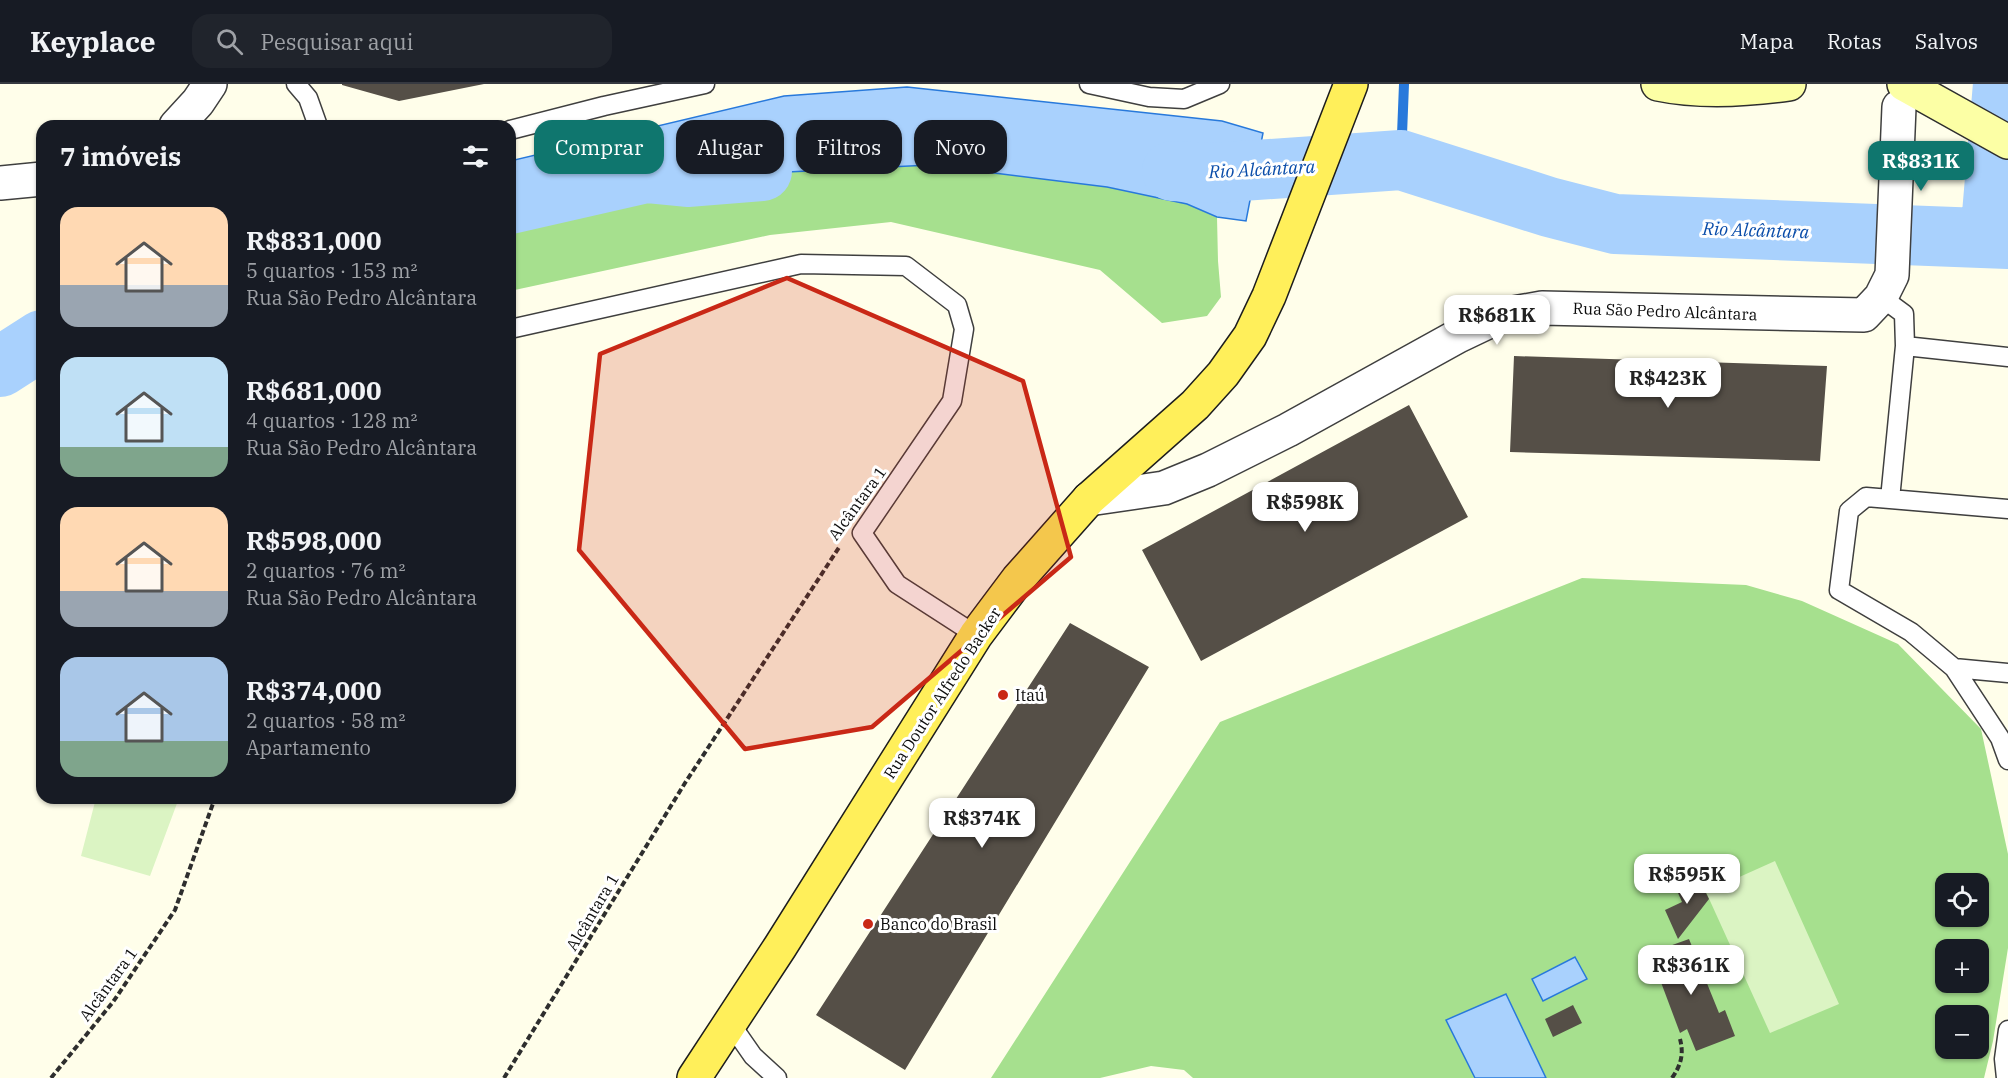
<!DOCTYPE html>
<html lang="pt">
<head>
<meta charset="utf-8">
<style>
	:root { --surface:#171b24; --page:#20242c; --text:#f1f3f6; --muted:#9ea1a6; --line:#363941; --accent:#0f766e }
	body { margin:0; font-family:"IBM Plex Serif",serif; background:var(--page); color:var(--text); height:100vh; display:flex; flex-direction:column; font-size:22px; white-space:nowrap }
	* { box-sizing:border-box; margin:0 }
	p { font-size:20px; color:var(--muted) }
	.icon { flex:none; width:33px; height:33px; fill:none; stroke:currentColor; stroke-width:2; stroke-linecap:round; stroke-linejoin:round }
	.map { position:relative; flex:1; overflow:hidden }
	.side { position:absolute; left:36px; top:36px; width:480px; height:684px; display:flex; flex-direction:column; background:var(--surface); border-radius:18px; box-shadow:0 2px 4px #0004 }
	.side>* { flex:none }
	.hud { position:absolute; left:534px; top:36px; width:570px; height:54px; display:flex; gap:12px }
	.buttons { position:absolute; left:1935px; top:789px; display:grid; gap:12px }
	.buttons a { display:grid; place-items:center; width:54px; height:54px; border-radius:12px; background:var(--surface); box-shadow:0 2px 4px #0004; font-size:30px }
	.price { position:absolute; translate:-50% -51px; padding:0 14px; border-radius:12px; background:#fff; color:#222; font-size:20px; line-height:39px; filter:drop-shadow(0 2px 3px #0008) }
	.price::after { content:''; position:absolute; left:50%; top:36px; width:18px; height:14px; margin-left:-9px; background:inherit; clip-path:polygon(0 0,100% 0,50% 100%) }
	.price.on { background:var(--accent); color:#fff }
	ul { padding:0; list-style:none }
	li { display:flex; align-items:center; gap:18px; height:150px; padding:0 24px }
	li span { display:grid; place-items:center; flex:none; width:168px; height:120px; border-radius:18px; color:#555 }
	li>.icon { margin-inline-start:auto }
	span .icon { width:72px; height:72px; fill:#fffc; stroke-width:1 }
	li b { font-size:26px }
	h2 { display:flex; justify-content:space-between; align-items:center; height:72px; padding:0 24px; font-size:26px }
	.tag { padding:0 21px; border-radius:18px; background:var(--surface); box-shadow:0 2px 4px #0004; font-size:21px; line-height:54px }
	.tag.on { background:var(--accent); color:#fff }
	header { display:flex; align-items:center; gap:36px; box-sizing:border-box; height:84px; padding:0 30px; background:var(--surface); border-bottom:2px solid var(--line) }
	header strong { font-size:28px }
	nav { display:flex; gap:33px; margin-inline-start:auto; font-size:21px }
	.search { width:420px; height:54px; background:var(--page); display:flex; align-items:center; gap:15px; box-sizing:border-box; padding:0 21px; border-radius:18px; color:var(--muted); font-size:22px }
	.map>svg:first-child { display:block }
	.forest { fill:#a6e08e; fill-rule:evenodd }
	.pitch { fill:#dbf4c3 }
	.water { fill:#a9d1fd; stroke:#2879db; stroke-width:1.5 }
	.lines { fill:none; stroke-linecap:round; stroke-linejoin:round }
	.stream { stroke:#2879db; stroke-width:10 }
	.river { stroke:#a9d1fd; stroke-width:60 }
	.building { fill:#554f47 }
	.lane-casing { stroke:#3f3f3f; stroke-width:21 }
	.street-casing { stroke:#3f3f3f; stroke-width:36 }
	.secondary-casing { stroke:#2e2e2e; stroke-width:36 }
	.primary-casing { stroke:#1d1d1d; stroke-width:36 }
	.path { stroke:#2e2e2e; stroke-width:4; stroke-dasharray:6 3; stroke-linecap:butt }
	.lane { stroke:#fff; stroke-width:18 }
	.street { stroke:#fff; stroke-width:33 }
	.secondary { stroke:#fcffa5; stroke-width:33 }
	.primary { stroke:#ffef5a; stroke-width:33 }
	.marked { fill:#c92816; fill-opacity:0.2; stroke:#c92816; stroke-width:4.5; stroke-linejoin:round }
	.poi-dot { fill:#c92816; stroke:#fff; stroke-width:2 }
	.labels { text-anchor:middle; dominant-baseline:central; stroke-width:6; stroke-linejoin:round; paint-order:stroke }
	.street-label { font-size:16px; fill:#0c0c0c; stroke:#fff }
	.poi-label { font-size:16px; fill:#0c0c0c; stroke:#fff; text-anchor:start }
	.water-label { font-size:18px; font-style:italic; fill:#094ca9; stroke:#fff }
</style>
</head>
<body>
<header>
<strong>Keyplace</strong>
<div class="search"><svg class="icon" aria-label="search" viewBox="0 0 24 24"><circle cx="10" cy="10" r="6"/><path d="M15 15l6 6"/></svg>Pesquisar aqui</div>
<nav><a>Mapa</a><a>Rotas</a><a>Salvos</a></nav>
</header>
<div class="map">
<svg width="2008" height="994" viewBox="0 0 2008 994">
	<rect width="100%" height="100%" fill="#fffeea"/>
	<!-- forest -->
	<path class="forest" d="M930 81 1107 103 1187 120 1217 133 1218 177 1221 213 1207 232 1162 239 1100 186 891 138 770 151 510 207V126L687 93Z
		M1582 494 1746 501 1802 517 1898 560 1981 645 2008 770V864L1993 957 1984 994H1193L1184 986 1151 982 1100 994H991L1220 638ZM1946 800H1978V832H1946ZM1946 866H1978V898H1946ZM1946 932H1978V964H1946Z"/>
	<!-- pitch -->
	<path class="pitch" d="M96 714H179L150 792 81 772Z
		M1775 777 1839 920 1770 949 1706 808Z"/>
	<!-- water -->
	<path class="water" d="M907 3 1222 37 1263 49 1246 137 1217 133 1187 120 1107 103 930 81 687 93 646 89 510 120V77L784 12Z
		M1575 873 1587 895 1543 917 1532 895Z
		M1506 910 1546 994H1475L1446 936Z"/>
	<g class="lines">
		<!-- stream -->
		<path class="stream" d="M1401 76 1404 0"/>
		<!-- river -->
		<path class="river" d="M1172 87 1213 89 1401 76 1549 123 1615 140 2008 155
			M510 120 646 89 687 93 762 87
			M1990 154 2003 0
			M0 283 42 256"/>
	</g>
	<!-- building -->
	<path class="building" d="M484 0 399 17 342 1V0Z
		M1514 272 1827 282 1820 377 1510 368Z
		M1409 321 1468 433 1201 577 1142 466Z
		M1070 539 1149 583 905 986 816 931Z
		M1697 791 1709 815 1678 855 1665 826 1682 818 1675 802Z
		M1689 855 1719 929 1725 926 1735 952 1696 967 1687 945 1680 949 1650 869Z
		M1573 921 1582 939 1553 953 1545 935Z"/>
	<g class="lines">
		<!-- lane casing -->
		<g class="lane-casing">
			<path id="lane" d="M296 0 308 14 318 42
				M1089 0 1149 13 1184 15 1220 0
				M510 46 604 22 705 0
				M1881 213 1904 230 1905 262 2008 273
				M510 245 801 180 906 182 957 221 964 245 952 317 862 449 897 500 976 551
				M1905 262 1890 415 2008 425
				M1890 415 1866 413 1849 427 1839 506 1911 548 1954 584
				M2008 589 1954 584 2000 654 2008 676
				M730 939 753 972 777 994
				M2006 994 2004 975 2008 946"/>
		</g>
		<!-- street casing -->
		<g class="street-casing">
			<path id="street" d="M176 42 198 18 210 0
				M0 99 42 95
				M1089 415 1164 404 1208 386 1288 346 1458 252 1502 231 1542 224 1864 231 1881 213 1892 191 1899 23"/>
		</g>
		<!-- secondary casing -->
		<g class="secondary-casing">
			<path id="secondary" d="M1658 0C1701 9 1746 6 1789 0
				M1904 0 2008 58"/>
		</g>
		<!-- primary casing -->
		<g class="primary-casing">
			<path id="primary" d="M694 994 780 863 976 551 1018 495 1089 415 1195 321 1223 290 1250 252 1269 212 1351 0"/>
		</g>
		<!-- path -->
		<path class="path" d="M51 994 113 918 175 826 215 714
			M504 994 685 699 840 462
			M1672 994C1681 981 1684 970 1680 955"/>
		<!-- lane -->
		<use href="#lane" class="lane"/>
		<!-- street -->
		<use href="#street" class="street"/>
		<!-- secondary -->
		<use href="#secondary" class="secondary"/>
		<!-- primary -->
		<use href="#primary" class="primary"/>
	</g>
	<!-- marked area -->
	<path class="marked" d="M787 194 1023 297 1071 473 872 643 745 665 579 466 600 270Z"/>
	<!-- markers -->
	<g class="poi-dot">
		<circle cx="1003" cy="611" r="6"/>
		<circle cx="868" cy="840" r="6"/>
	</g>
	<g class="labels">
		<!-- street labels -->
		<g class="street-label">
			<text transform="translate(1665 227) rotate(2)">Rua São Pedro Alcântara</text>
			<text transform="translate(857 419) rotate(-54)">Alcântara 1</text>
			<text transform="translate(942 609) rotate(-57)">Rua Doutor Alfredo Backer</text>
			<text transform="translate(592 828) rotate(-59)">Alcântara 1</text>
			<text transform="translate(108 900) rotate(-54)">Alcântara 1</text>
		</g>
		<!-- poi labels -->
		<g class="poi-label">
			<text x="1015" y="611">Itaú</text>
			<text x="880" y="840">Banco do Brasil</text>
		</g>
		<!-- water labels -->
		<g class="water-label">
			<text transform="translate(1262 85) rotate(-3)">Rio Alcântara</text>
			<text transform="translate(1756 146) rotate(2)">Rio Alcântara</text>
		</g>
	</g>
</svg>
<div class="buttons">
<a><svg class="icon" aria-label="locate" viewBox="0 0 24 24"><circle cx="12" cy="12" r="6"/><path d="M12 2v4M12 18v4M2 12h4M18 12h4"/></svg></a>
<a>+</a>
<a>−</a>
</div>
<b class="price on" style="left:1921px;top:108px">R$831K</b>
<b class="price" style="left:1497px;top:262px">R$681K</b>
<b class="price" style="left:1668px;top:325px">R$423K</b>
<b class="price" style="left:1305px;top:449px">R$598K</b>
<b class="price" style="left:982px;top:765px">R$374K</b>
<b class="price" style="left:1687px;top:821px">R$595K</b>
<b class="price" style="left:1691px;top:912px">R$361K</b>
<div class="hud">
<a class="tag on">Comprar</a>
<a class="tag">Alugar</a>
<a class="tag">Filtros</a>
<a class="tag">Novo</a>
</div>
<section class="side">
<h2>7 imóveis<svg class="icon" aria-label="filters" viewBox="0 0 24 24"><path d="M4 7h16M4 17h16"/><circle cx="9" cy="7" r="2"/><circle cx="15" cy="17" r="2"/></svg></h2>
<ul>
<li><span style="background:linear-gradient(#ffd9b3 65%,#9aa5b1 0)"><svg class="icon" aria-label="home" viewBox="0 0 24 24"><path d="M3 11l9-7 9 7M6 9v11h12V9"/></svg></span><div><b>R$831,000</b><p>5 quartos · 153 m²</p><p>Rua São Pedro Alcântara</p></div></li>
<li><span style="background:linear-gradient(#bfe0f5 75%,#7fa58c 0)"><svg class="icon" aria-label="home" viewBox="0 0 24 24"><path d="M3 11l9-7 9 7M6 9v11h12V9"/></svg></span><div><b>R$681,000</b><p>4 quartos · 128 m²</p><p>Rua São Pedro Alcântara</p></div></li>
<li><span style="background:linear-gradient(#ffd9b3 70%,#9aa5b1 0)"><svg class="icon" aria-label="home" viewBox="0 0 24 24"><path d="M3 11l9-7 9 7M6 9v11h12V9"/></svg></span><div><b>R$598,000</b><p>2 quartos · 76 m²</p><p>Rua São Pedro Alcântara</p></div></li>
<li><span style="background:linear-gradient(#a9c7e8 70%,#7fa58c 0)"><svg class="icon" aria-label="home" viewBox="0 0 24 24"><path d="M3 11l9-7 9 7M6 9v11h12V9"/></svg></span><div><b>R$374,000</b><p>2 quartos · 58 m²</p><p>Apartamento</p></div></li>
</ul>
</section>
</div>
</body>
</html>
